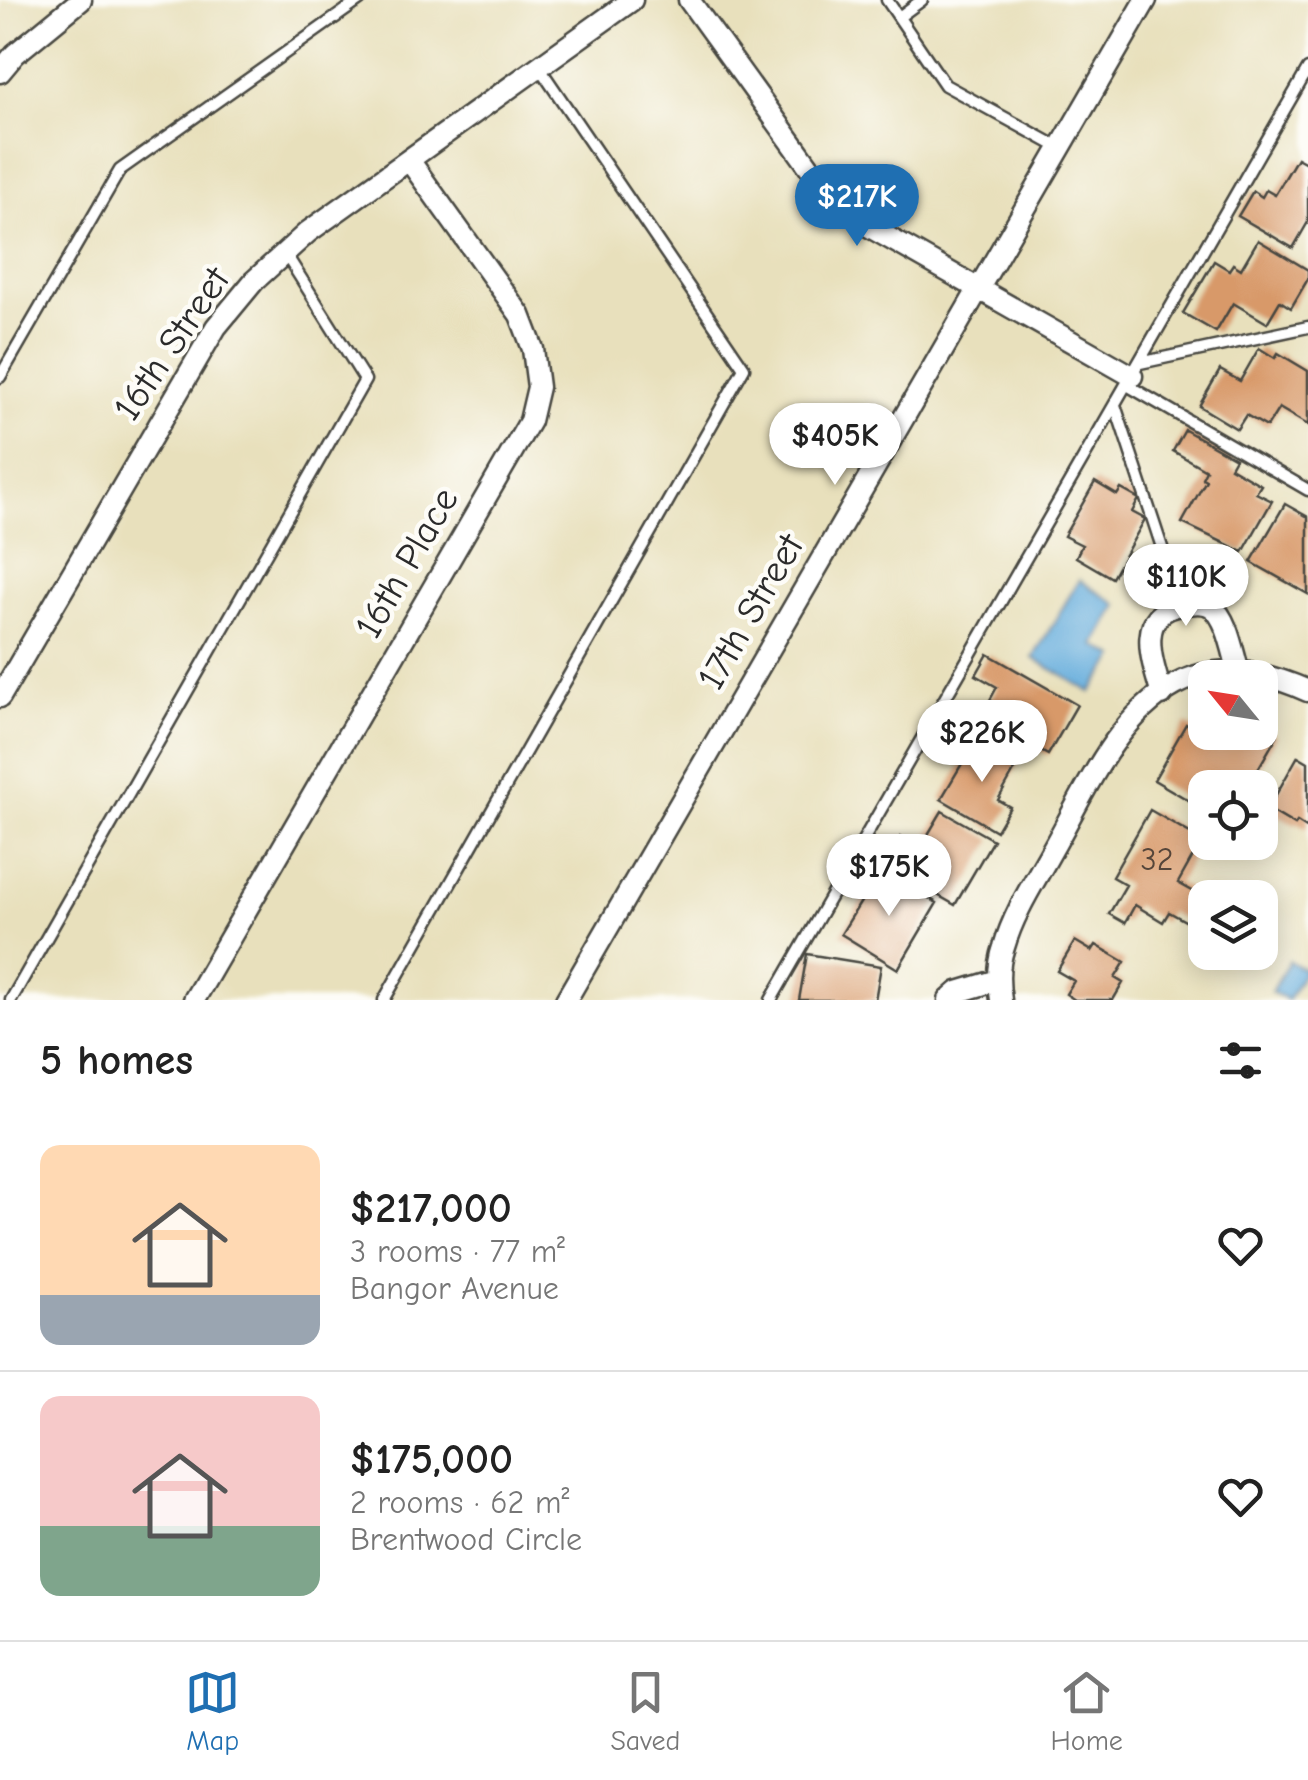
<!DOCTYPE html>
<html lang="en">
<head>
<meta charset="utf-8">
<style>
	:root { --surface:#fff; --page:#f2f2f2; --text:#222; --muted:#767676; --line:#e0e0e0; --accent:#1f6fb2 }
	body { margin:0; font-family:"Comic Neue",sans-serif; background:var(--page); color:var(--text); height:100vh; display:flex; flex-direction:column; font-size:38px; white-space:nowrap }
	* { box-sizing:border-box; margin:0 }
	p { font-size:32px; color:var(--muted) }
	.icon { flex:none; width:55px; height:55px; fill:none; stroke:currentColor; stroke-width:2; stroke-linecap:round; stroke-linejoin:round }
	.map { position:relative; height:1000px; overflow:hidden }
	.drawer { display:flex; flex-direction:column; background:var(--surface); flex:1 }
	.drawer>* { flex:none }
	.needle { width:65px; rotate:300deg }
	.buttons { position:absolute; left:1188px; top:660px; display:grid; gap:20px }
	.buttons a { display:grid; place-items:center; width:90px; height:90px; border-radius:20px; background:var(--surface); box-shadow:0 5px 25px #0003; font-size:50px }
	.price { position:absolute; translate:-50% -85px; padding:0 22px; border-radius:35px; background:#fff; color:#222; font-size:32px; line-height:65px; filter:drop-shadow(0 2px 5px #0008) }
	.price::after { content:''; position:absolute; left:50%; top:60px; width:30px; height:22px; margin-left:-15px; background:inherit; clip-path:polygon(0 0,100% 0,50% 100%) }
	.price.on { background:var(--accent); color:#fff }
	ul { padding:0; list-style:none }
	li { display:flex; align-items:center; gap:30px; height:250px; padding:0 40px }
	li+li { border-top:2px solid var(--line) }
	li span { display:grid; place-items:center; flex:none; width:280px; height:200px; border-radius:20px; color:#555 }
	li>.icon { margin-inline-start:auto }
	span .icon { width:120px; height:120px; fill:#fffc; stroke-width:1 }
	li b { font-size:42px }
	h2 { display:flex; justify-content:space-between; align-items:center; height:120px; padding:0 40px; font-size:42px }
	.menu { display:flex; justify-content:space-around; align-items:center; height:140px; border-top:2px solid var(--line); background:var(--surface); font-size:28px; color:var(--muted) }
	.menu a { display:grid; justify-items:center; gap:5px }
	.menu .on { color:var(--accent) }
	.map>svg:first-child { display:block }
	.water { fill:#64acdc; stroke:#486c84; stroke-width:2.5 }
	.building { fill:#d89969 }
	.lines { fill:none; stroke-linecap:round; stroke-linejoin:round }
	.lane-casing { stroke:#474641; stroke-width:15 }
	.street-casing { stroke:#474641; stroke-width:25 }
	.lane { stroke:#fff; stroke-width:10 }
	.street { stroke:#fff; stroke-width:20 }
	.labels { text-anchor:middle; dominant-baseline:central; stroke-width:9; stroke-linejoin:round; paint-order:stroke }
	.number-label { font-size:32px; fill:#56463a }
	.street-label { font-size:38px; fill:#2b2b2b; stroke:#fdfcf7 }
</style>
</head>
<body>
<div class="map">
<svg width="1308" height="1000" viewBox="0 0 1308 1000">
	<rect width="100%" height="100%" fill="#fdfcf7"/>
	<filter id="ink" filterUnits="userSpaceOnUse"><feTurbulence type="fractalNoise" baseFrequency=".01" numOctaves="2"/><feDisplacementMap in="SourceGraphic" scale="20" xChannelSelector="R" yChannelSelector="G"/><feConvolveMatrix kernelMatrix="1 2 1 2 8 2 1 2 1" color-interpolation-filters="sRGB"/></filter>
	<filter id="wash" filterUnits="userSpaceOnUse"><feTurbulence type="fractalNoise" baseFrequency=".0048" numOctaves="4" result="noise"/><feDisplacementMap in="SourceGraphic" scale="40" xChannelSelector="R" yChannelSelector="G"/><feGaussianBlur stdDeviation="2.25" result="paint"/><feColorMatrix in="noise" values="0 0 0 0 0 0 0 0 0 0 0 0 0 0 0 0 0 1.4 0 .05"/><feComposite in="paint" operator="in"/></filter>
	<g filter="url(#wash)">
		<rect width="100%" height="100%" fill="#e8e0bc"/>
		<!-- water -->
		<path class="water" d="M1079 580 1118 605 1095 645 1116 657 1091 692 1033 658Z
			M1289 961 1305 970 1288 1000 1271 992Z"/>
		<g id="blocks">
			<!-- building -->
			<path class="building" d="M1297 158 1308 164V222L1293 248 1238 216 1253 191 1262 197 1266 190 1275 195Z
				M1258 240 1308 270V279L1291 308 1280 301 1267 323 1233 303 1216 332 1183 313 1214 261 1229 270 1233 264 1241 269Z
				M1259 348 1275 358 1278 353 1308 371V425L1279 408 1267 427 1246 415 1237 429 1199 406 1220 370 1240 381Z
				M1185 430 1235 458 1230 467 1261 485 1256 493 1272 501 1243 552 1182 523 1206 480 1202 478 1206 470 1173 451Z
				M1095 482 1117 495 1121 489 1139 499 1132 512 1145 519 1112 578 1076 557 1082 545 1064 536Z
				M1285 504 1308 517V594L1251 562Z
				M988 654 1077 705 1048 755 992 723 1002 707 990 700 997 687 976 675Z
				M1186 724 1214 740 1225 739 1229 732H1260V726L1277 736 1247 788H1224L1210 779 1195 804 1154 780Z
				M976 740 1018 764 998 800 1010 807 996 831 941 799Z
				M1298 756 1308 762V829L1297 822 1295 825 1268 809Z
				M1150 810 1202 840 1178 883 1205 898 1203 931 1169 912 1163 922 1135 905 1125 923 1109 914 1126 885 1112 877Z
				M942 811 993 840 955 905 885 865 901 837 920 848Z
				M881 869 937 903 898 969 841 934Z
				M1075 941 1092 951 1096 945 1125 962 1115 978 1123 983 1113 1000H1075L1066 994 1074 981 1057 971Z
				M807 954 881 966 875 1000H799Z"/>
		</g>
	</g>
	<g filter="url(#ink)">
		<use href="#blocks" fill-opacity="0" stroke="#474641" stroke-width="2.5"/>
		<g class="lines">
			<!-- lane casing -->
			<g class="lane-casing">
				<path id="lane" d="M887 0 945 85 1060 148
					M899 17 922 0
					M1140 363 1308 327
					M0 377 120 170 360 0
					M1127 385 1308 490
					M1115 405 1181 605
					M11 1000 365 380 285 253
					M384 1000 744 368 539 67
					M771 1000 1308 69"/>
			</g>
			<!-- street casing -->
			<g class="street-casing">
				<path id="street" d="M689 0 826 190 868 226 1132 376
					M0 72 15 54 81 0
					M1162 695C1153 664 1133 613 1182 605 1192 603 1204 601 1212 607 1228 619 1233 654 1239 672
					M0 697 216 327 254 281 308 232 632 0
					M194 1000 530 421 538 387 533 349 520 315 409 160
					M566 1000 1146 0
					M949 1000 958 992 998 980
					M1001 1000C998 982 998 964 1004 947 1014 912 1035 881 1052 850 1084 794 1115 718 1175 685 1219 661 1265 672 1308 691"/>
			</g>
			<!-- lane -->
			<use href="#lane" class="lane"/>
			<!-- street -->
			<use href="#street" class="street"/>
		</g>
	</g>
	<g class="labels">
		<!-- number labels -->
		<g class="number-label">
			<text x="1157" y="859">32</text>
		</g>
		<!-- street labels -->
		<g class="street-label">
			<text transform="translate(172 344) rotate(-56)">16th Street</text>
			<text transform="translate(407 563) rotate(-60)">16th Place</text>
			<text transform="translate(751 612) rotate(-60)">17th Street</text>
		</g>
	</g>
</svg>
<div class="buttons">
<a><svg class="needle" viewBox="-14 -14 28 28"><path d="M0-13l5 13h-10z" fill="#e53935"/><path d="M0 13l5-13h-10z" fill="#767676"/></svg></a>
<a><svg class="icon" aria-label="locate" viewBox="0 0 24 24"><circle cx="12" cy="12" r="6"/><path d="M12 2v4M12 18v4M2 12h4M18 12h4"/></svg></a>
<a><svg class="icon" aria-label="layers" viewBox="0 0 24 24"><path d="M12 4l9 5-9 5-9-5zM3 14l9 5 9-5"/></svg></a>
</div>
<b class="price on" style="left:857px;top:249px">$217K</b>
<b class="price" style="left:835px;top:488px">$405K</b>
<b class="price" style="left:1186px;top:629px">$110K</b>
<b class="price" style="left:982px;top:785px">$226K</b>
<b class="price" style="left:889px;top:919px">$175K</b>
</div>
<section class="drawer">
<h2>5 homes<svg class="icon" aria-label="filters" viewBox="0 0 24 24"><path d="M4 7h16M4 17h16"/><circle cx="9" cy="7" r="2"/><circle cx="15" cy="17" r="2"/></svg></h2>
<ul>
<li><span style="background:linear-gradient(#ffd9b3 75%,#9aa5b1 0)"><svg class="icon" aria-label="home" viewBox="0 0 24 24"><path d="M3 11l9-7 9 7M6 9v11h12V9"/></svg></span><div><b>$217,000</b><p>3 rooms · 77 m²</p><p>Bangor Avenue</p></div><svg class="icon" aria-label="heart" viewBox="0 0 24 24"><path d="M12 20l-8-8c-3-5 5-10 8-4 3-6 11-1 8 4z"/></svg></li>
<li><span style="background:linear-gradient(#f6c9c9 65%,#7fa58c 0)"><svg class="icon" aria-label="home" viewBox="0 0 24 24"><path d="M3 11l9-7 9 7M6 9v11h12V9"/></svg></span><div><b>$175,000</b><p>2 rooms · 62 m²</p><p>Brentwood Circle</p></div><svg class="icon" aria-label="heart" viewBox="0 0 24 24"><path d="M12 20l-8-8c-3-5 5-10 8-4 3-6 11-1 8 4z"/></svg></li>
</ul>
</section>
<nav class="menu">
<a class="on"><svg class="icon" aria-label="map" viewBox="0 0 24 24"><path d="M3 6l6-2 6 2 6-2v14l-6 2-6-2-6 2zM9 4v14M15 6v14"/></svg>Map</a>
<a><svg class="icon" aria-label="saved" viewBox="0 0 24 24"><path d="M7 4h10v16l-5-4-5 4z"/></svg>Saved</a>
<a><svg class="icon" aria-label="home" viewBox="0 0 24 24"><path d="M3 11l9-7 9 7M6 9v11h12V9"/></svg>Home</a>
</nav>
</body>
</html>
